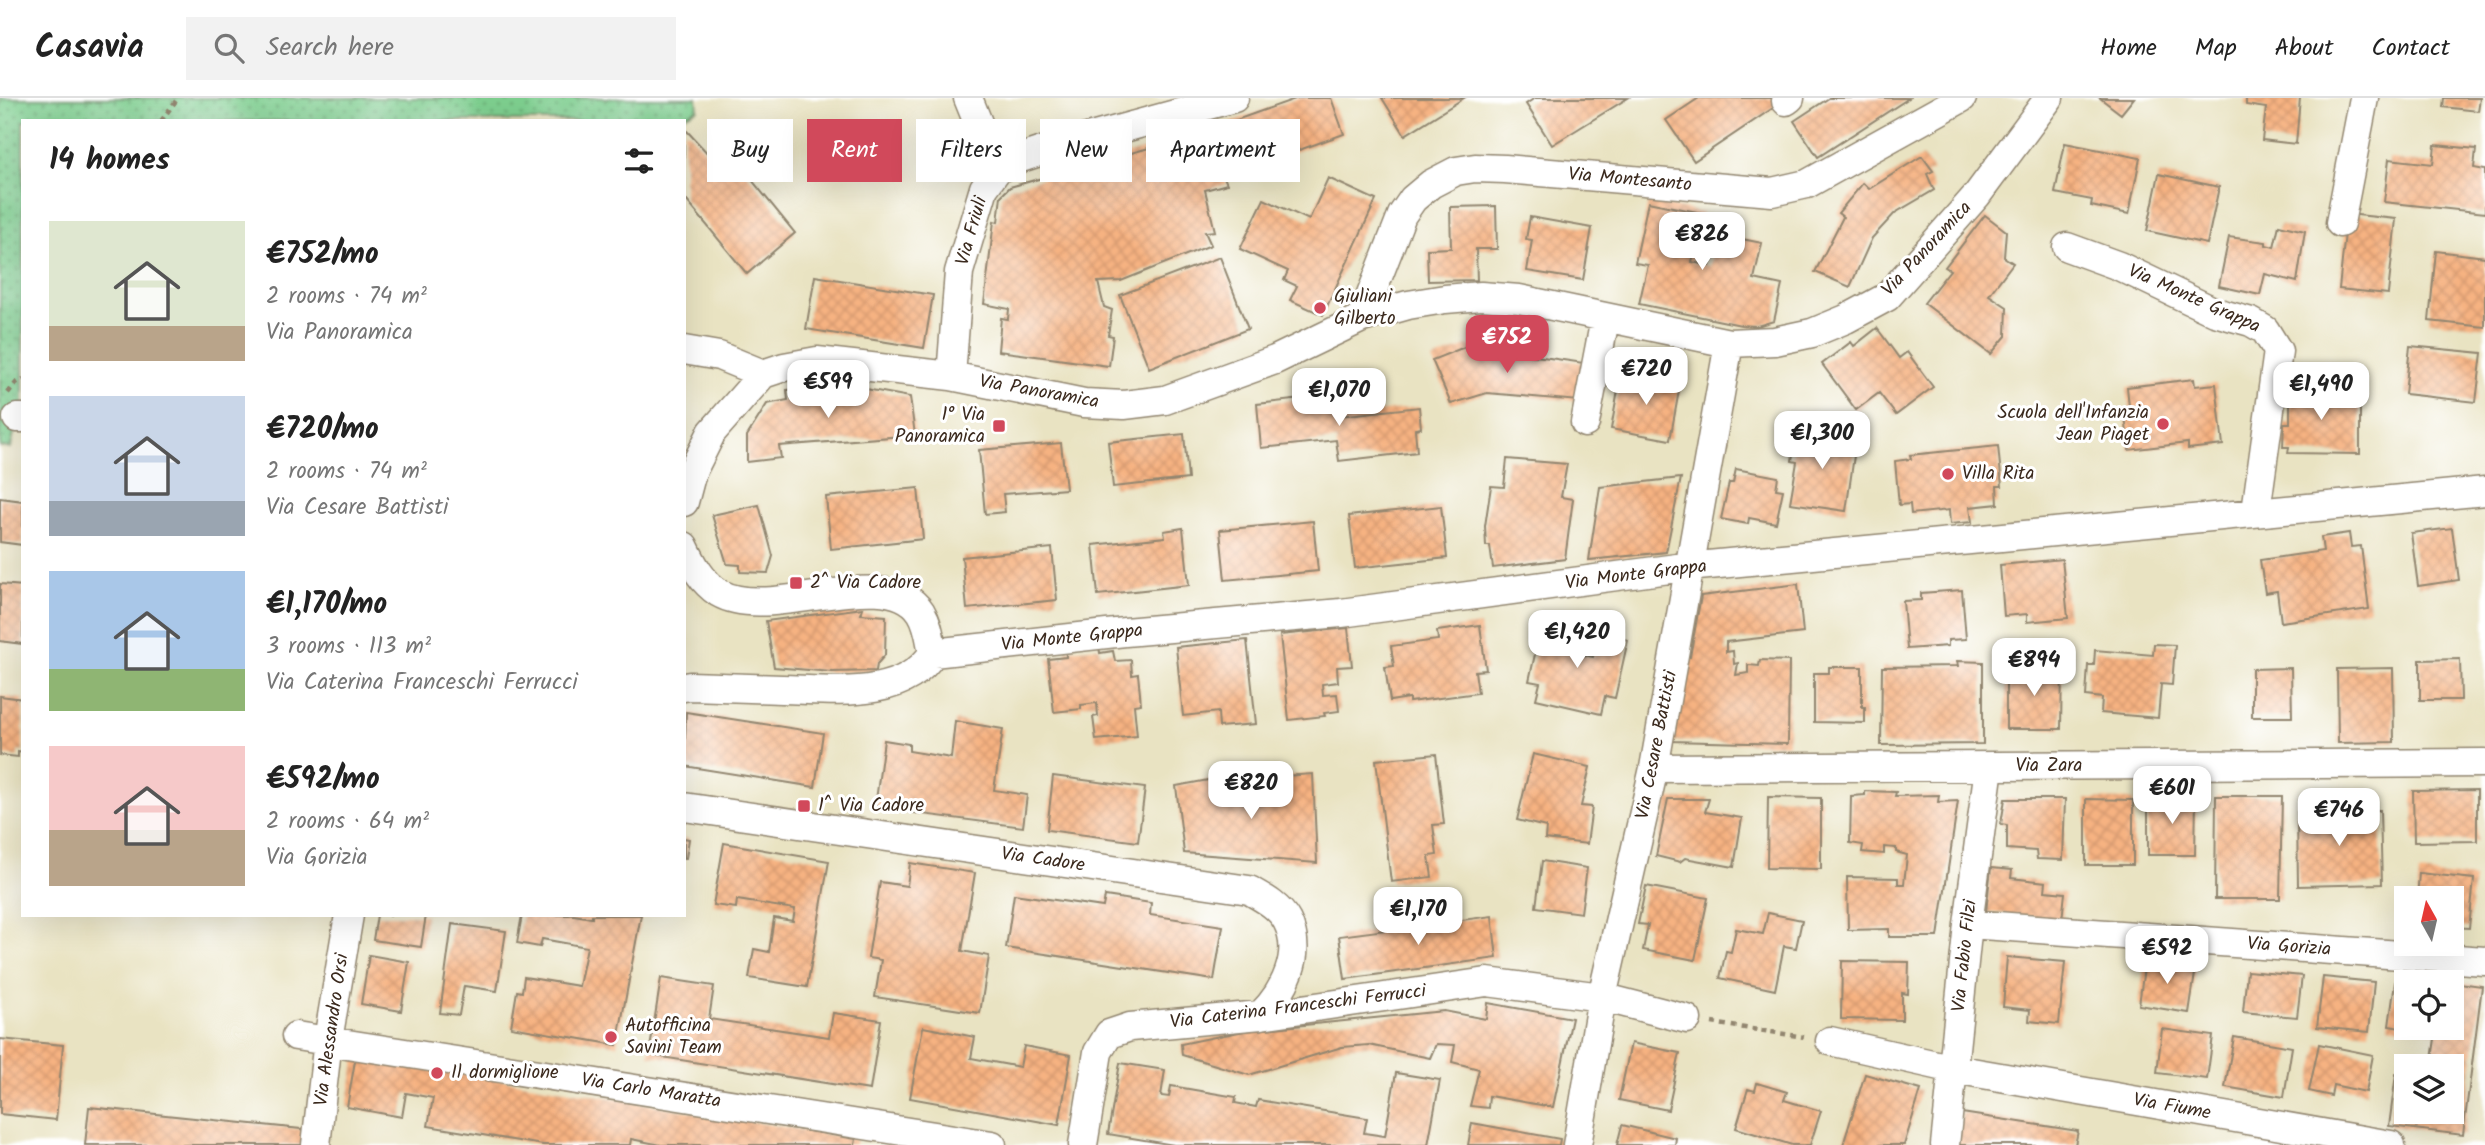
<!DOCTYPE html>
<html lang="en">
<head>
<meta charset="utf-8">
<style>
	:root { --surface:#fff; --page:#f2f2f2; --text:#222; --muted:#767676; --line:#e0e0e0; --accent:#d1495b }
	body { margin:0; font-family:Kalam,sans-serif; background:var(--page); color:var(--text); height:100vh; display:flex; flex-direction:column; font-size:26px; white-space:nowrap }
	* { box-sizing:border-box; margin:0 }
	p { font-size:23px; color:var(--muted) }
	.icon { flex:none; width:38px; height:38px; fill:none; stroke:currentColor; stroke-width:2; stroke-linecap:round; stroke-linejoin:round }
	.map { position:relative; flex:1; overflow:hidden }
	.drawer { position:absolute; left:21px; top:21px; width:665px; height:798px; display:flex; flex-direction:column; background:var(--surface); border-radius:0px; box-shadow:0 7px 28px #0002 }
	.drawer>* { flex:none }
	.banner { position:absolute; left:707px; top:21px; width:665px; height:63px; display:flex; gap:14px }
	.needle { width:46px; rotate:352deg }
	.tools { position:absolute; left:2394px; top:788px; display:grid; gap:14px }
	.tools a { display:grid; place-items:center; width:70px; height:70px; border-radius:0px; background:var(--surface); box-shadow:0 7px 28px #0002; font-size:35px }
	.price { position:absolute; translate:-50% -60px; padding:0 16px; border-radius:14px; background:#fff; color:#222; font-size:23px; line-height:46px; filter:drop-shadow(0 2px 4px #0008) }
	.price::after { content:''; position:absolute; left:50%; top:42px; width:21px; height:16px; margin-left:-10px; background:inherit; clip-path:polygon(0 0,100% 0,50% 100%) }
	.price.on { background:var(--accent); color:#fff }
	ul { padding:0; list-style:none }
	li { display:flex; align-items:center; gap:21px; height:175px; padding:0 28px }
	li span { display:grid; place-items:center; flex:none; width:196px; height:140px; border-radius:0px; color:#555 }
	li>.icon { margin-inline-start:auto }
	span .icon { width:84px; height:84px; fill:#fffc; stroke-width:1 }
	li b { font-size:30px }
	h2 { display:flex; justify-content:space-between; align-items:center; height:84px; padding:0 28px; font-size:30px }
	.tag { padding:0 24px; border-radius:0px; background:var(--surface); box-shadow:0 7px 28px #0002; font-size:24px; line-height:63px }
	.tag.on { background:var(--accent); color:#fff }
	header { display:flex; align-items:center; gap:42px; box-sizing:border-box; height:98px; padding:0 35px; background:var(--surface); border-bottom:2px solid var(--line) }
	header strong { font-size:33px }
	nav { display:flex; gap:38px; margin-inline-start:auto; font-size:24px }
	.search { width:490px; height:63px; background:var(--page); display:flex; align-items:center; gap:18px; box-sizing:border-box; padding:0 24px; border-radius:0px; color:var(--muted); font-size:26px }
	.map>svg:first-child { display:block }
	.park { fill:url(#park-dots); stroke:#5c7c56; stroke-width:2 }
	.building { fill:url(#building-cross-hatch) }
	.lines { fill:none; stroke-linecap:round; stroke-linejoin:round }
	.minor-casing { stroke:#928670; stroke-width:31 }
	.path { stroke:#928670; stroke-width:4.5; stroke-dasharray:5 5; stroke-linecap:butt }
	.minor { stroke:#fff; stroke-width:28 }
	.poi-dot { fill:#d1495b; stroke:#fff; stroke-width:2.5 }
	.labels { text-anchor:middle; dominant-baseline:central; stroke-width:6; stroke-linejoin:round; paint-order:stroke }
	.street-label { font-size:19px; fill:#3b2a1e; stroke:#fff }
	.poi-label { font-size:19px; fill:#3b2a1e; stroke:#fff; text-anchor:start }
</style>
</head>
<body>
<header>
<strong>Casavia</strong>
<div class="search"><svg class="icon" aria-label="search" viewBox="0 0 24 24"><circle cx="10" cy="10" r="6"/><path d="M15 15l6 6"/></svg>Search here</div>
<nav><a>Home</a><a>Map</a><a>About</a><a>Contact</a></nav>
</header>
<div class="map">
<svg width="2485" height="1047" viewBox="0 0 2485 1047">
	<defs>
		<pattern id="park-dots" width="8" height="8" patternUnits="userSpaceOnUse" patternTransform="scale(1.75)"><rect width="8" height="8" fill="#7dce8e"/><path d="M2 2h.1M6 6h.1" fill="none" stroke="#68a773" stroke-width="1.8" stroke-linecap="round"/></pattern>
		<pattern id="building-cross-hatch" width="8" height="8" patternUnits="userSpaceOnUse" patternTransform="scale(1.75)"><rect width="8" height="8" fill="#f6b281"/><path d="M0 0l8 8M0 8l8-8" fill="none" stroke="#d4996f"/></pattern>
	</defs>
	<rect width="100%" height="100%" fill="#fff"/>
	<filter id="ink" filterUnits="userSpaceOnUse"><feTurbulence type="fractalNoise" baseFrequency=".0143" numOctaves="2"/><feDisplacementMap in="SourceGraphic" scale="14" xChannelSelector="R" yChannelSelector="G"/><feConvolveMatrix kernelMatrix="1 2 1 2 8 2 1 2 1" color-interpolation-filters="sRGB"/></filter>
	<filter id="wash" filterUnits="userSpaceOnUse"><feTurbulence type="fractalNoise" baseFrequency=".00686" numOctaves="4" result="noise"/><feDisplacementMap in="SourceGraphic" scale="28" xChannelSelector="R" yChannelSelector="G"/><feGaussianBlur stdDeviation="1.57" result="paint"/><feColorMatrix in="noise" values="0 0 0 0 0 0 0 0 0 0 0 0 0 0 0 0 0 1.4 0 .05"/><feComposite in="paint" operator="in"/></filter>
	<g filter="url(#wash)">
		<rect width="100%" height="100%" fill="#e9e3c2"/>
		<!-- park -->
		<path class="park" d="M0 0H697L698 11 674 23H23V318L17 320 11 350 0 349Z"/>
		<g id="blocks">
			<!-- building -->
			<path class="building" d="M1298 0H1331L1344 36 1224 79 1227 86 1205 92 1215 133 1205 134 1211 147 1121 183 1098 184 1104 209 1112 212 1108 237 1113 238 1109 268 998 253 1001 220 1008 221 1009 211 984 206 994 123 998 124 1001 98 1010 89 1174 43 1178 50 1187 47 1194 68 1218 61 1232 56 1222 27Z
				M1382 0H1464L1405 37Z
				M1535 0H1628L1552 47 1526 6Z
				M1699 0H1775L1779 6 1694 63 1666 22Z
				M1829 0H1909L1818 59 1794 23Z
				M2100 0H2134L2121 16Z
				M2246 0H2300L2296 46 2262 42 2266 10 2246 7Z
				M2444 0H2480L2478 13 2443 9Z
				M687 33 721 70 734 60 795 135 747 176 687 103 684 104V35Z
				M2065 45 2140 60 2129 116 2091 108 2092 102 2055 95Z
				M2435 47 2476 51 2474 70 2485 72V115L2384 104 2389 61 2433 66Z
				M1922 58 1933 73 1927 76 1934 92 1895 115 1872 140 1850 189 1815 174 1843 119 1838 115 1863 85 1869 91Z
				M2159 76 2219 89 2207 146 2147 133Z
				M1328 80 1376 102 1323 217 1290 202 1297 188 1284 182 1288 173 1240 151 1264 101 1309 122Z
				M1648 104 1702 115 1692 164 1710 168 1717 136 1762 145 1754 181 1782 187 1774 223 1757 228 1741 227 1639 206 1648 167 1635 165Z
				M1496 108 1497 151H1476L1477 182 1428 183 1427 151 1451 150 1450 109Z
				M2347 116 2396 121 2388 196 2339 191Z
				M1985 117 2006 133 2004 159 2013 165 1989 197 2007 209 2006 238 1991 256 1924 205 1950 172 1945 169Z
				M1530 119 1592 130 1583 182 1527 173 1532 142 1526 141Z
				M2279 127 2305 133 2297 184 2265 176 2260 197 2219 188 2229 139 2266 144V147L2274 149Z
				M2436 153 2485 159V229L2429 223Z
				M1220 159 1248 231 1149 270 1120 197Z
				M815 178 933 197 924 250 806 231Z
				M1877 230 1899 260 1907 254 1933 289 1896 317 1879 295 1856 312 1822 266 1851 244 1854 248Z
				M1467 248 1584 265 1579 303 1487 295 1451 306 1432 262Z
				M2410 248 2482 255 2476 304 2405 296Z
				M1621 276 1680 287 1670 342 1611 331Z
				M2290 280 2317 281V300H2347V306H2360V356L2288 355 2289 349H2283L2284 325H2290Z
				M2194 281 2195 288 2216 286 2223 347 2188 351V345L2129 352 2125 318H2130L2127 289Z
				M835 289 836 295 866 291 910 299 915 337 779 348 781 360 747 364V338L767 306 788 302 787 292Z
				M1337 297 1340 318 1419 309 1421 330 1415 331 1417 354 1339 363 1336 342 1261 350 1257 306Z
				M1796 334 1856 344 1846 413 1790 405 1797 364 1792 363Z
				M1184 336 1188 381 1113 389 1108 344Z
				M1061 345 1066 391 1003 396 1005 414 985 416 979 352Z
				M1998 348 2002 388H1997L1998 406 1970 409 1972 424 1950 426 1949 412 1911 416 1910 406 1899 407 1895 363 1911 361 1910 357Z
				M1507 361 1567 366 1561 399 1573 401 1565 461 1493 470 1490 448H1486L1485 428 1491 388 1504 389Z
				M1736 371 1778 379 1776 391 1783 392 1776 425 1749 420 1748 426 1721 421 1729 385H1733Z
				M1681 380 1666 454 1589 462 1600 389Z
				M918 390 923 441 831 451 826 399Z
				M0 400 23 403V447L0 444Z
				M759 407 773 458 768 475 740 474V467L727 466 712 417Z
				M1441 408 1447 460 1355 470 1349 418Z
				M1313 423 1318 473 1225 482 1220 432Z
				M1183 430 1189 487 1098 497 1093 447 1165 439 1164 433Z
				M2452 430 2459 482 2418 488 2411 435Z
				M2349 435 2351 449 2361 448 2369 511 2281 524 2277 493 2265 495 2260 462 2323 453 2321 439Z
				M1052 450 1057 502 967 511 962 459Z
				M2062 461 2068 520 2027 524V516L2004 518 2000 467Z
				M0 486 23 488V546L0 543Z
				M1798 486 1803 535 1726 544V554L1733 553 1734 566 1738 565 1736 577 1748 575V567L1759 568 1760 562 1789 563 1788 646 1670 643 1683 557 1690 559 1701 498Z
				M1962 492 1966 541 1948 542V548L1907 551 1903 503 1921 502V495Z
				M863 510 861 516 886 518 885 557 877 566 876 573 832 574 774 569 766 523Z
				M1542 525 1575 533 1570 554 1593 559 1598 535 1628 542 1615 600 1605 598 1601 616 1536 601 1540 585 1529 583Z
				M1480 527 1486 572 1475 573 1478 595 1409 604V600L1390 603 1385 569 1394 568 1391 548 1438 542 1437 533Z
				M1348 530 1352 568 1337 569 1338 584 1322 586 1323 597 1337 596 1339 613 1324 615 1325 618 1289 622 1280 537Z
				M1247 542 1256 626 1219 629 1218 614 1183 618 1176 549Z
				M2154 546 2175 547 2172 587 2161 586 2158 620 2101 615 2102 600 2086 598 2088 567H2094L2095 552 2153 557Z
				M1099 549 1100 555 1113 553 1115 563 1131 562 1132 577 1138 576 1141 606 1134 607 1137 638 1096 642 1093 619 1098 618 1097 605 1081 607V611L1054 614 1048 561 1066 559V552Z
				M2460 561 2461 602H2420V562Z
				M1957 563 1983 564V646L1881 647 1882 569 1958 568Z
				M2011 568 2062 569 2061 631H2006V581H2011Z
				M1829 569H1862V609H1865V625L1814 624V575H1829Z
				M2291 570 2292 619H2252V571Z
				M2393 570 2394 644 2338 645 2337 571Z
				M0 598 23 601V654L18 653V659L0 657Z
				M686 614 823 635 815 689 684 668Z
				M955 623 1003 631 994 692 1027 697 1023 729 875 710 884 642 909 646V653L951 660Z
				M1436 656 1444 726 1433 727 1437 757 1429 758 1432 779 1391 784 1376 662Z
				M1533 656 1590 669 1581 708 1592 709 1587 746 1545 741 1546 729 1517 722Z
				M1313 676 1317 765 1184 755 1176 688 1219 680V701L1269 702 1268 679Z
				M1053 678 1145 690 1138 744 1047 732Z
				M2477 692V743L2414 744 2413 693Z
				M1865 693 1896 694 1895 698 1939 697 1938 704 1958 703 1938 839H1889V831L1848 832 1847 779 1898 780V786H1904L1907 757 1896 754V750L1884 749V756L1862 754 1863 747 1850 745 1851 698 1865 697Z
				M2216 698H2282L2280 801H2215Z
				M1768 699 1821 700V771L1767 770Z
				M2148 699H2196L2195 757H2148Z
				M1668 701H1709L1705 714 1742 720 1734 769 1685 760 1680 764 1656 758Z
				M2005 701H2065L2063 762 2037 761 2036 753 2007 751V727L2001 726Z
				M2086 701 2133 702V767H2086Z
				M2380 712 2382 786 2298 788 2297 714Z
				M684 740 689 741 686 760H684Z
				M724 745 829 763 807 889 749 880 754 851 769 854 774 820 793 823 795 811 737 802 736 810 713 807Z
				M1542 763 1587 770 1581 815 1536 809Z
				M910 765 975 775 962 853 989 858 980 915 875 899 881 862 868 860 880 784 907 788Z
				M1991 770 2012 772 2011 780 2046 784 2045 793 2065 795 2062 822 1986 814Z
				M2419 775 2474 781 2469 830 2452 829V800H2417Z
				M1646 788 1708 800 1695 862 1643 852 1648 827 1638 826Z
				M1014 796 1103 809 1105 798 1151 805 1150 817 1223 828 1214 882 1006 850Z
				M1768 815 1802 822 1796 850 1784 848 1775 892 1720 880 1726 853 1731 854 1736 831 1763 836Z
				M377 817H426L421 849 373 842Z
				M522 817H574L592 820V817H641L617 947 511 929 517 893 522 894 524 879 579 888 587 849 542 841 540 849 517 845Z
				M1492 818 1497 860 1345 881 1339 838Z
				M452 826 506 833 497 893 464 888 459 917 440 915Z
				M369 857 409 864 401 913 361 906Z
				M2007 859 2065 864 2059 926 2029 923 2030 912 2003 909Z
				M2145 862 2196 869 2189 915 2139 907Z
				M1842 863 1909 864 1908 896 1902 895V922L1841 921Z
				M2247 873 2302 878 2297 919 2243 914Z
				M2396 877 2436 882 2406 884V931L2389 928Z
				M2323 879 2374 884 2369 934 2317 929Z
				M661 880 714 888 709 921 829 939 833 915 881 922 870 992 649 957Z
				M2452 884 2482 888 2463 1037 2389 1028 2396 976 2406 977V1013H2452V968H2431L2436 934 2410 931 2452 929Z
				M1488 905 1572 920 1553 1009 1489 998 1488 1010 1470 1008 1479 971 1452 964 1455 947 1436 946 1430 960 1369 947 1342 949 1249 977 1182 957 1181 946 1244 933 1444 913 1486 921Z
				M923 929 975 939 971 960 1020 969 1024 948 1071 957 1059 1027 910 1000Z
				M2162 931 2213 938 2207 981 2157 975Z
				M2234 939 2292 949 2284 999 2225 989Z
				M0 941 63 947 56 1022 0 1016Z
				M1631 945 1680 955 1668 1012 1619 1002Z
				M2319 946 2373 957 2366 994 2333 987 2331 998 2309 993Z
				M356 957 856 1041 855 1047H661L631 1041 630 1047H543L428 1028 433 1000 406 995 402 1019 347 1009Z
				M1120 965 1165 972 1161 998 1169 999 1171 988 1236 999 1235 1005 1256 1009 1258 1002 1367 1020 1364 1035 1385 1038 1396 975 1440 982 1428 1047H1174L1108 1036Z
				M1865 976 1921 992 1904 1047H1843Z
				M1757 985 1787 994 1784 1002 1821 1013 1810 1047H1792L1736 1030 1748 991 1755 993Z
				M89 1009 310 1032 308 1047H85Z
				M1962 1015 2078 1033 2075 1047H1957Z
				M1472 1025 1560 1041 1559 1047H1468Z
				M1622 1027 1676 1040 1675 1047H1617Z"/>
		</g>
	</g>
	<g filter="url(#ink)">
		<use href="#blocks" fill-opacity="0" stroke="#928670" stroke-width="2"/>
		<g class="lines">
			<!-- minor casing -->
			<g class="minor-casing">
				<path id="minor" d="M968 0 997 72
					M1786 3 1790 0
					M2340 125 2364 0
					M2067 149 2119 168 2215 214 2251 224 2265 232 2278 253 2256 413
					M1362 220 1402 117 1413 101 1431 86 1456 73 1475 70 1505 71 1772 94 1807 86 1962 0
					M684 252 719 258 763 276
					M951 278 959 174 984 90 997 72 1015 62 1051 50 1234 0
					M17 320H23
					M1585 325 1605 221
					M684 404 692 374 712 334 763 276 784 269 817 263 951 278 1084 305 1124 307 1165 302 1275 262 1362 220 1408 207 1445 201 1481 198 1519 201 1729 245 1775 243 1812 235 1846 221 1887 199 1977 97 2049 0
					M684 448C693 467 702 484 719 495 770 525 887 462 921 514 929 527 930 541 933 555 903 603 831 592 782 591 751 590 720 589 690 588L684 589
					M933 555 1125 534 1341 515 1677 470 2485 393
					M1654 670 2485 665
					M684 709 1249 792C1263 800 1279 808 1287 823 1304 856 1284 894 1261 917
					M1968 826 2485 863
					M296 938 992 1047
					M1830 943 1954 971 2391 1047
					M316 1047 328 942 349 817
					M1083 1047 1098 954 1109 936 1130 929 1261 917 1487 884 1602 899 1687 921
					M1577 1047 1602 899 1654 670 1729 245
					M1945 1047 1968 826 1989 669"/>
			</g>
			<!-- path -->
			<path class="path" d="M161 23 178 0
				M8 295 16 285 23 281
				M1712 925 1804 939"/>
			<!-- minor -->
			<use href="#minor" class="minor"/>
		</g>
	</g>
	<!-- markers -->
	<g class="poi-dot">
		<circle cx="1320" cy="210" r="7"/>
		<circle cx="2163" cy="326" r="7"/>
		<rect x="992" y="321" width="14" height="14" rx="3.5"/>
		<circle cx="1948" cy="376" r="7"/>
		<rect x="789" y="478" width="14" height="14" rx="3.5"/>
		<rect x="797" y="701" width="14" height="14" rx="3.5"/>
		<circle cx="611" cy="939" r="7"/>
		<circle cx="437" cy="975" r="7"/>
	</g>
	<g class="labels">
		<!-- street labels -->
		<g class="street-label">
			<text transform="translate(1630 82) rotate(5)">Via Montesanto</text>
			<text transform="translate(972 133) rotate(-74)">Via Friuli</text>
			<text transform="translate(1927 151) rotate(-47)">Via Panoramica</text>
			<text transform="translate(2194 201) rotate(24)">Via Monte Grappa</text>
			<text transform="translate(1039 294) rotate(10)">Via Panoramica</text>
			<text transform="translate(1636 477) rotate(-7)">Via Monte Grappa</text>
			<text transform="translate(1072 540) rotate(-6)">Via Monte Grappa</text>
			<text transform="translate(1657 647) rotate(-79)">Via Cesare Battisti</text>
			<text x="2049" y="668">Via Zara</text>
			<text transform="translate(1043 762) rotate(8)">Via Cadore</text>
			<text transform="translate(2289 849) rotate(4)">Via Gorizia</text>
			<text transform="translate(1965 858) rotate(-84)">Via Fabio Filzi</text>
			<text transform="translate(1298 909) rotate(-7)">Via Caterina Franceschi Ferrucci</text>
			<text transform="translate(332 932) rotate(-82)">Via Alessandro Orsi</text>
			<text transform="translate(651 993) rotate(9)">Via Carlo Maratta</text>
			<text transform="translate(2172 1009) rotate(10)">Via Fiume</text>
		</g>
		<!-- poi labels -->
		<g class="poi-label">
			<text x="1334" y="199">Giuliani<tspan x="1334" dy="22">Gilberto</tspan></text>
			<text x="2149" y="315" text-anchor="end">Scuola dell'Infanzia<tspan x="2149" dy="22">Jean Piaget</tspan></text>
			<text x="985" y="317" text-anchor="end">1° Via<tspan x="985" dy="22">Panoramica</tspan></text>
			<text x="1962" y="376">Villa Rita</text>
			<text x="810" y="485">2^ Via Cadore</text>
			<text x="818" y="708">1^ Via Cadore</text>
			<text x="625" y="928">Autofficina<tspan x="625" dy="22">Savini Team</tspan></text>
			<text x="451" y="975">Il dormiglione</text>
		</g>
	</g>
</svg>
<div class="tools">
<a><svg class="needle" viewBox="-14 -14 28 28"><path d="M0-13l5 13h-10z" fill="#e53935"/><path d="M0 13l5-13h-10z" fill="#767676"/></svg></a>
<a><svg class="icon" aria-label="locate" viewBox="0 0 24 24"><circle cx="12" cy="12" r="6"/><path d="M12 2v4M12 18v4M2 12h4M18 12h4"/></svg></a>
<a><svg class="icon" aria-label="layers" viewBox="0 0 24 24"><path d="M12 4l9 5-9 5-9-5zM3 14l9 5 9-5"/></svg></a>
</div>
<b class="price" style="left:1702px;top:174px">€826</b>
<b class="price on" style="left:1507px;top:277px">€752</b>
<b class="price" style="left:1646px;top:309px">€720</b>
<b class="price" style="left:828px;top:322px">€599</b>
<b class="price" style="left:2321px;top:324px">€1,490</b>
<b class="price" style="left:1339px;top:330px">€1,070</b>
<b class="price" style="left:1822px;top:373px">€1,300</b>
<b class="price" style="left:1577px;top:572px">€1,420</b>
<b class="price" style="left:2034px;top:600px">€894</b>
<b class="price" style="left:1251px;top:723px">€820</b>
<b class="price" style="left:2172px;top:728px">€601</b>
<b class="price" style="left:2339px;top:750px">€746</b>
<b class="price" style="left:1418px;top:849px">€1,170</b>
<b class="price" style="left:2167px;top:888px">€592</b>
<div class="banner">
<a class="tag">Buy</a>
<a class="tag on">Rent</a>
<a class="tag">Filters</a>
<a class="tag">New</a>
<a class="tag">Apartment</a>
</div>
<section class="drawer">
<h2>14 homes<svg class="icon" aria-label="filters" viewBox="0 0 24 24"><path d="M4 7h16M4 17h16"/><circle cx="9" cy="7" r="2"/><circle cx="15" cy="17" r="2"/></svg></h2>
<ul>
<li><span style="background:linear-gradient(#dfe7d0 75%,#b9a48a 0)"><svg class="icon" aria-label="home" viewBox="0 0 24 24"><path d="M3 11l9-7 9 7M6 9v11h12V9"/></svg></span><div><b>€752/mo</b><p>2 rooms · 74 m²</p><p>Via Panoramica</p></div></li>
<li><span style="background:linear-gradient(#c9d6e8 75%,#9aa5b1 0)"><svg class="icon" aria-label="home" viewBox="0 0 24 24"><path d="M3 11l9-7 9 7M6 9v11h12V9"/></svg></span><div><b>€720/mo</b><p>2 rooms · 74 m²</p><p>Via Cesare Battisti</p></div></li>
<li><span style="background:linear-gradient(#a9c7e8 70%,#8fb573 0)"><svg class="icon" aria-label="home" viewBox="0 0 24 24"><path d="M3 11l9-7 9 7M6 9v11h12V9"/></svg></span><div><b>€1,170/mo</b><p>3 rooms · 113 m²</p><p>Via Caterina Franceschi Ferrucci</p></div></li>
<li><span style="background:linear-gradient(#f6c9c9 60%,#b9a48a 0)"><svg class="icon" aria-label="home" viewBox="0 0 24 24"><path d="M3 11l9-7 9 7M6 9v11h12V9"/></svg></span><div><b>€592/mo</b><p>2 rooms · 64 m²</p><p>Via Gorizia</p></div></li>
</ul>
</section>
</div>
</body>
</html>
